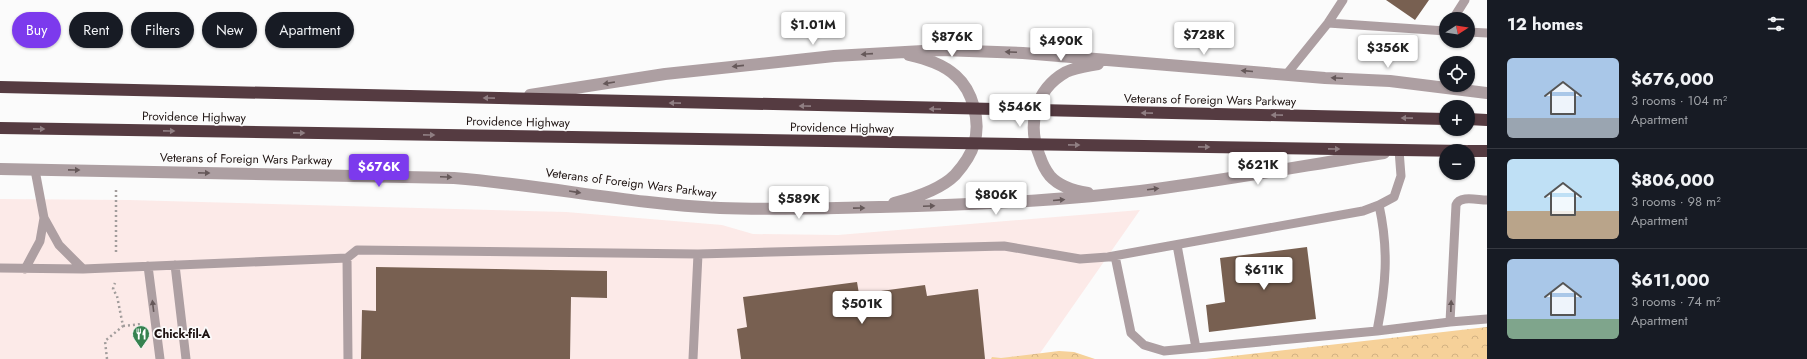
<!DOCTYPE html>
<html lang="en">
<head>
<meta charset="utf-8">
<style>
	:root { --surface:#171b24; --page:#20242c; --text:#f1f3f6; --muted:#9ea1a6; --line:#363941; --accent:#7c3aed }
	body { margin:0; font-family:Jost,sans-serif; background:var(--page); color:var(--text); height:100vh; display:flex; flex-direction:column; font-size:15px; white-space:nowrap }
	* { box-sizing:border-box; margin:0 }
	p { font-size:13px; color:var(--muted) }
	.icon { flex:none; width:22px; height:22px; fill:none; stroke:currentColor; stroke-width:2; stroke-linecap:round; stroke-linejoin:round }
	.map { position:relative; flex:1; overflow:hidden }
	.side { display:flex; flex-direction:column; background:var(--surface); width:320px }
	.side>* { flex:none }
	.hud { position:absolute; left:12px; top:12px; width:380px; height:36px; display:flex; gap:8px }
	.needle { width:26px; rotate:78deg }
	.controls { position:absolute; left:1439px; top:12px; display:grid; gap:8px }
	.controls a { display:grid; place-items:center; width:36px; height:36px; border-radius:50%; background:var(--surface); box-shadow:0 1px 3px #0004; font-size:20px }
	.price { position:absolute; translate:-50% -34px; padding:0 9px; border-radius:4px; background:#fff; color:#222; font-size:13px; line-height:26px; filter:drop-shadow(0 1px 2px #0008) }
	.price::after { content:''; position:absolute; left:50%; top:24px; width:12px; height:9px; margin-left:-6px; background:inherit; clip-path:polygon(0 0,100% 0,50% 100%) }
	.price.on { background:var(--accent); color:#fff }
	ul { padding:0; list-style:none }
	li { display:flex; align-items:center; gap:12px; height:100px; padding:0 20px }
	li+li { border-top:1px solid var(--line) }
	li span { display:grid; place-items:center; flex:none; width:112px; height:80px; border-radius:6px; color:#555 }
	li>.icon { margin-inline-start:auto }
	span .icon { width:48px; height:48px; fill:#fffc; stroke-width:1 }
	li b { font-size:17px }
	h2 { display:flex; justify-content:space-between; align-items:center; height:48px; padding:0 20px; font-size:17px }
	.pill { padding:0 14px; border-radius:18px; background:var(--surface); box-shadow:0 1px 3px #0004; font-size:14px; line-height:36px }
	.pill.on { background:var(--accent); color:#fff }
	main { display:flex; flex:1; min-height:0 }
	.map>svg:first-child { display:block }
	.built { fill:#fceae8 }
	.forest { fill:url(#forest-crowns) }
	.building { fill:#786051 }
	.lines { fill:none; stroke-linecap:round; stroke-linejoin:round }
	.path { stroke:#a29d9c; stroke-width:2.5; stroke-dasharray:2 3; stroke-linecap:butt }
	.lane { stroke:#ad9fa2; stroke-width:9 }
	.street { stroke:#ad9fa2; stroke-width:12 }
	.highway { stroke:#553b41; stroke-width:12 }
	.oneway { fill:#655859 }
	.oneway2 { fill:#8f7e82 }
	.labels { text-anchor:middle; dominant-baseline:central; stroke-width:3.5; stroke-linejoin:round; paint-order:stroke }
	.street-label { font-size:12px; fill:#1d1210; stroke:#fbfbfb }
	.poi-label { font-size:12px; font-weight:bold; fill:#1d1210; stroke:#fbfbfb; text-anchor:start }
</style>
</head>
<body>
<main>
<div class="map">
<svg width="1487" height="359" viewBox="0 0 1487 359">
	<defs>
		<pattern id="forest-crowns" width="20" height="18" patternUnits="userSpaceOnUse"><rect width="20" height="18" fill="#f6d199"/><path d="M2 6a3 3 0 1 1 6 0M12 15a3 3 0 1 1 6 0" fill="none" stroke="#d2b283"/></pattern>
	</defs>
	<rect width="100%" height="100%" fill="#fbfbfb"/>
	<!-- built -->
	<path class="built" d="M0 199 129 200 566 212 722 225 753 234 838 235 1140 210 1036 359H0Z"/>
	<!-- forest -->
	<path class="forest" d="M1487 327V359H1206Z
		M1059 351 1074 352 1095 359H991L992 357 1001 358Z"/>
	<!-- building -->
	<path class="building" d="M1386 0H1429L1415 20Z
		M1307 247 1316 319 1209 332 1206 305 1225 302 1220 258Z
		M376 267 607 271V298L571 297 570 359H361L362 310 376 311Z
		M857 282 859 294 925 285 927 296 978 289 985 359H741L737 329 747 327 743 297Z"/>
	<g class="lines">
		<!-- path -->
		<path class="path" d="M116 252V188
			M123 326 141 324
			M107 359 105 341 123 326 117 296 113 289 115 283"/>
		<!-- lane -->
		<path class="lane" d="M1453 19 1465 0
			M1328 23 1446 31
			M1468 32 1487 33
			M1286 75 1328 23 1343 0
			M35 170 44 218 59 245 83 269
			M1487 200C1477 200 1460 195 1456 205L1450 322 1487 319
			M1177 245 1196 348
			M1115 256 1131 333 1144 345 1164 351 1377 331C1386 285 1389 251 1379 205
			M175 265 186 359
			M148 266 160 359
			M0 268 83 269 347 258
			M25 269 40 241 44 218
			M1377 331 1450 322
			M348 359 347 258 357 250 698 254 1004 246 1080 259 1108 257 1363 211 1379 205 1394 197 1401 176 1399 150
			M693 359 698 254"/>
		<!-- street -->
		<path class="street" d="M530 95 665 74 834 56 941 50 1023 53 1325 78 1390 81 1487 93
			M0 169 454 178C543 185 631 204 720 208 773 210 827 208 880 207 972 205 1064 201 1156 189 1232 179 1308 165 1384 153
			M1088 193C1075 191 1059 186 1050 176 1046 171 1042 163 1040 157 1027 126 1034 90 1066 72 1076 67 1088 66 1098 64
			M894 203C914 198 940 190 955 175 963 166 971 155 974 144 981 122 973 91 956 76 943 64 926 59 909 55"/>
		<!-- highway -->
		<path class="highway" d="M0 87 1446 119
			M1468 119 1487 120
			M0 128 1466 151
			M1468 151H1487"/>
	</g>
	<!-- one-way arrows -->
	<defs><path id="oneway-solid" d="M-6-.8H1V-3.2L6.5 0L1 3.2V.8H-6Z"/></defs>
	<g class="oneway">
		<use href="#oneway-solid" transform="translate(1011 52) rotate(-177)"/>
		<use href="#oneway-solid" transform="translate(867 54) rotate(176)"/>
		<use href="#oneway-solid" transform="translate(738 66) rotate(174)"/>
		<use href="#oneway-solid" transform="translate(1247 71) rotate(-175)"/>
		<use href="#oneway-solid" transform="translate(1337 78) rotate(-177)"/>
		<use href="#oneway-solid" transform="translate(609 83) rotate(171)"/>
		<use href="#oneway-solid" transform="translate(74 170) rotate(1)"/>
		<use href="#oneway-solid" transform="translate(204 173) rotate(1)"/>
		<use href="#oneway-solid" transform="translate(446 177) rotate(2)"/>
		<use href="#oneway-solid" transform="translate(1153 189) rotate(-7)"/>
		<use href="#oneway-solid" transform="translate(575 192) rotate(9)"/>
		<use href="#oneway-solid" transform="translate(1059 200) rotate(-5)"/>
		<use href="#oneway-solid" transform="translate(929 206) rotate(-2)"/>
		<use href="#oneway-solid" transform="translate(859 208) rotate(-1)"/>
		<use href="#oneway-solid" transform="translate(153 306) rotate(-97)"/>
		<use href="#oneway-solid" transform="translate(1451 306) rotate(-88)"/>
	</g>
	<g class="oneway2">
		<use href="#oneway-solid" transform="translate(489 98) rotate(-179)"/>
		<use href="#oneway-solid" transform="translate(675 103) rotate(-179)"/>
		<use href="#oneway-solid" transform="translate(805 106) rotate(-179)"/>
		<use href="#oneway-solid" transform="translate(935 109) rotate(-179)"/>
		<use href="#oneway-solid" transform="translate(1147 113) rotate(-179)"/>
		<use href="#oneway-solid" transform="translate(1277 115) rotate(-179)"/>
		<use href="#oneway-solid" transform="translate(1407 118) rotate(-179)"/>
		<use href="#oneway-solid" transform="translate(39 129) rotate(1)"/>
		<use href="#oneway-solid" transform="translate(169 131) rotate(1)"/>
		<use href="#oneway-solid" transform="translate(299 133) rotate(1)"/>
		<use href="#oneway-solid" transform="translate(429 135) rotate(1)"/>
		<use href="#oneway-solid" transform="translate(1074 145) rotate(1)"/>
		<use href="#oneway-solid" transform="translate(1204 147) rotate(1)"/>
		<use href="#oneway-solid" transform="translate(1334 149) rotate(1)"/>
	</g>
	<!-- icons -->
	<defs>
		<g id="restaurant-pin" transform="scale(0.9)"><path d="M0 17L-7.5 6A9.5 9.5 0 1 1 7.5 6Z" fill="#368250" stroke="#fbfbfb"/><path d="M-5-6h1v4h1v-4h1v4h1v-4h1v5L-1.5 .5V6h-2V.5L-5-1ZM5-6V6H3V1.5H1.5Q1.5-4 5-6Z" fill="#fff"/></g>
	</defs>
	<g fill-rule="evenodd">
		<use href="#restaurant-pin" x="141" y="334"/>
	</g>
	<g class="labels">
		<!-- street labels -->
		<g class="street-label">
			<text transform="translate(1210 100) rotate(1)">Veterans of Foreign Wars Parkway</text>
			<text transform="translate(194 117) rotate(1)">Providence Highway</text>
			<text transform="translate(518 122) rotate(1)">Providence Highway</text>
			<text transform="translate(842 128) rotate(1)">Providence Highway</text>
			<text transform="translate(246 159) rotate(1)">Veterans of Foreign Wars Parkway</text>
			<text transform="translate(631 183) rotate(7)">Veterans of Foreign Wars Parkway</text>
		</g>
		<!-- poi labels -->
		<g class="poi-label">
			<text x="154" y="334">Chick-fil-A</text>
		</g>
	</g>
</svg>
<div class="controls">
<a><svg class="needle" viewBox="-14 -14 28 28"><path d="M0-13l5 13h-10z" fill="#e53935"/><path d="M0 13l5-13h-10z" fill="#9ea1a6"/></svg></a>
<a><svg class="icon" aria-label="locate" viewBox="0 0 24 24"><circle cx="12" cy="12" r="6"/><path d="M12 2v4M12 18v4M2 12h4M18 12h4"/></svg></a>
<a>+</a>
<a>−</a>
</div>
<b class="price" style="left:813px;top:46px">$1.01M</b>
<b class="price" style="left:1204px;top:56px">$728K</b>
<b class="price" style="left:952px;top:58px">$876K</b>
<b class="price" style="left:1061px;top:62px">$490K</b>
<b class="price" style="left:1388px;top:69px">$356K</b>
<b class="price" style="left:1020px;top:128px">$546K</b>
<b class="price" style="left:1258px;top:186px">$621K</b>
<b class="price on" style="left:379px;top:188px">$676K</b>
<b class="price" style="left:996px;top:216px">$806K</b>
<b class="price" style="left:799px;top:220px">$589K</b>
<b class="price" style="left:1264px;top:291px">$611K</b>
<b class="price" style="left:862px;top:325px">$501K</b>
<div class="hud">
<a class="pill on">Buy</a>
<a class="pill">Rent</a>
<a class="pill">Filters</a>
<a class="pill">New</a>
<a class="pill">Apartment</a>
</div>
</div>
<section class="side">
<h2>12 homes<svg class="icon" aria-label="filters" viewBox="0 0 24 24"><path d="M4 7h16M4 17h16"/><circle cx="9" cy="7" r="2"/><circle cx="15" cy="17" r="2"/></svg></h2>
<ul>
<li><span style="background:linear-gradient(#a9c7e8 75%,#9aa5b1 0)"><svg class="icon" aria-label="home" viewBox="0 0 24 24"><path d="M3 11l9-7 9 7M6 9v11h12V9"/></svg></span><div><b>$676,000</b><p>3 rooms · 104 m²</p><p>Apartment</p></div></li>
<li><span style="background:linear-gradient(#bfe0f5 65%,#b9a48a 0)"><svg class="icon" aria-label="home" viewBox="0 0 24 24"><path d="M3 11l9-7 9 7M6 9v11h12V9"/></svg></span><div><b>$806,000</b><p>3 rooms · 98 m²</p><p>Apartment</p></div></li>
<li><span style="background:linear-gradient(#a9c7e8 75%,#7fa58c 0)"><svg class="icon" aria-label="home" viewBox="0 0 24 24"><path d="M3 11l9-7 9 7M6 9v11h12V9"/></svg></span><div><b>$611,000</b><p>3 rooms · 74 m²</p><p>Apartment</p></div></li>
</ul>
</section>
</main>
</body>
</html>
